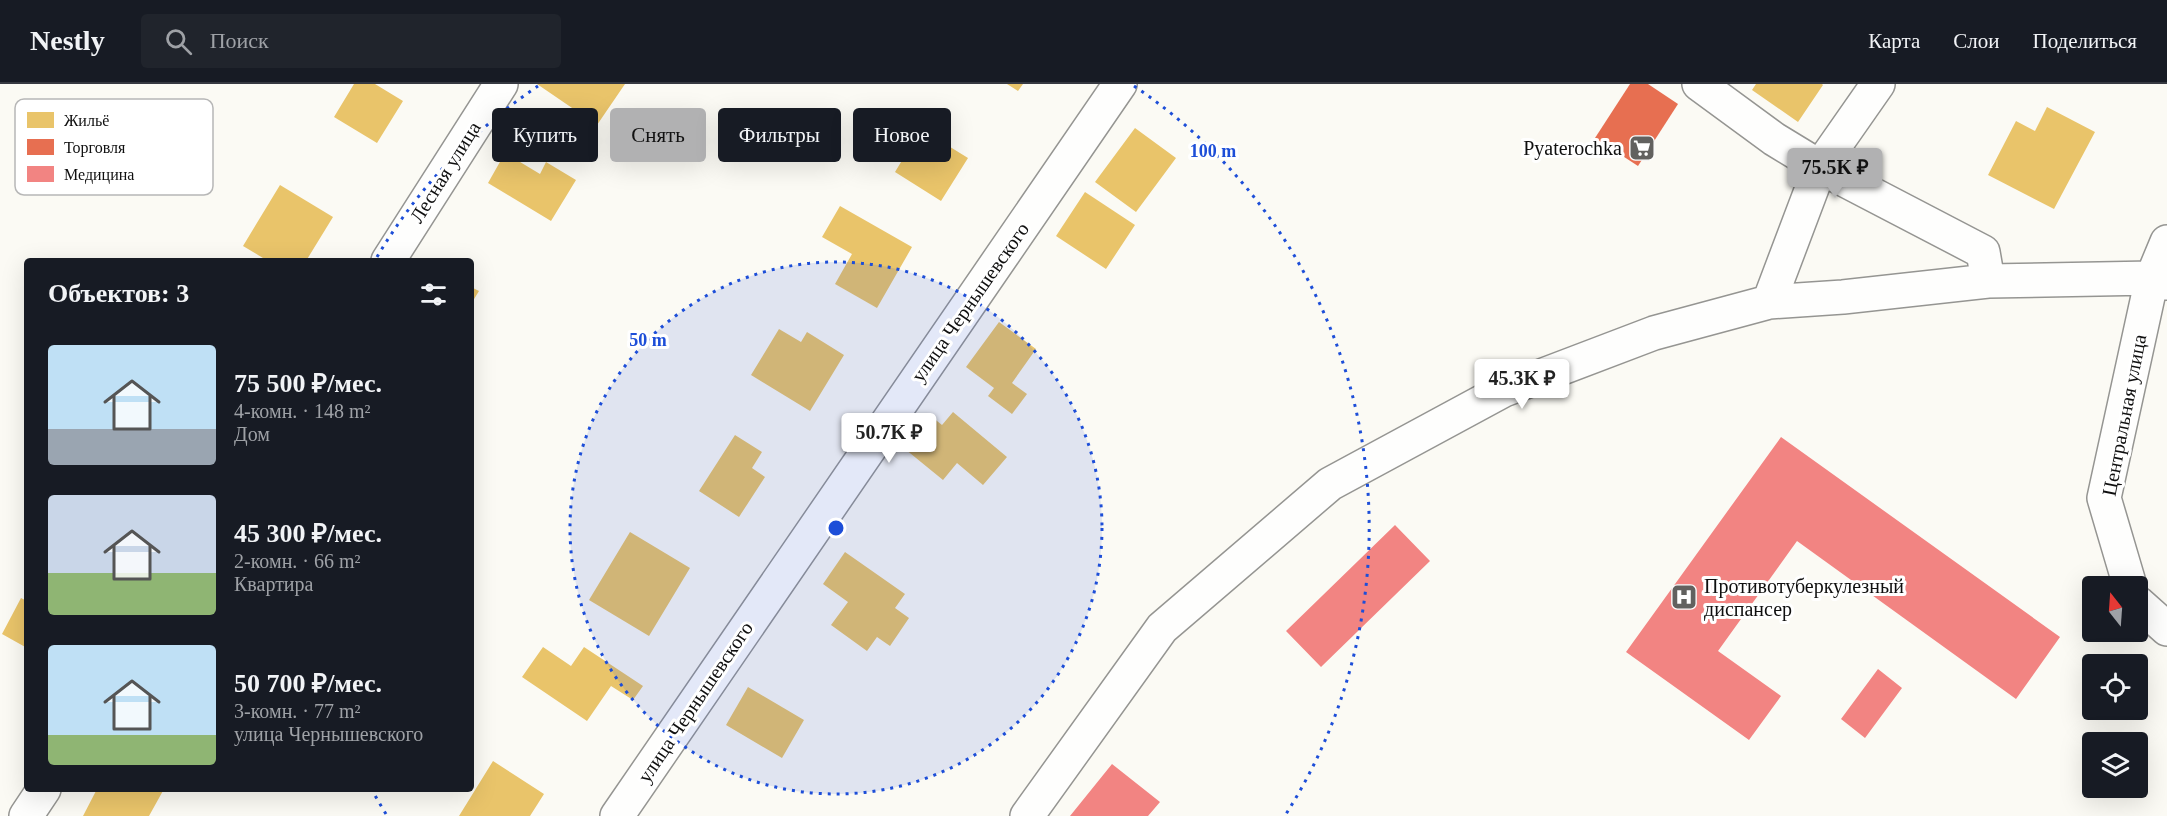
<!DOCTYPE html>
<html lang="ru">
<head>
<meta charset="utf-8">
<style>
	:root { --surface:#171b24; --page:#20242c; --text:#f1f3f6; --muted:#9ea1a6; --line:#363941; --accent:#b1b1b2 }
	body { margin:0; font-family:"Times New Roman",serif; background:var(--page); color:var(--text); height:100vh; display:flex; flex-direction:column; font-size:22px; white-space:nowrap }
	* { box-sizing:border-box; margin:0 }
	p { font-size:20px; color:var(--muted) }
	.icon { flex:none; width:33px; height:33px; fill:none; stroke:currentColor; stroke-width:2; stroke-linecap:round; stroke-linejoin:round }
	.map { position:relative; flex:1; overflow:hidden }
	.drawer { position:absolute; left:24px; top:174px; width:450px; height:534px; display:flex; flex-direction:column; background:var(--surface); border-radius:6px; box-shadow:0 6px 24px #0002 }
	.drawer>* { flex:none }
	.guide { position:absolute; left:492px; top:24px; width:570px; height:54px; display:flex; gap:12px }
	.needle { width:39px; rotate:343deg }
	.fabs { position:absolute; left:2082px; top:492px; display:grid; gap:12px }
	.fabs a { display:grid; place-items:center; width:66px; height:66px; border-radius:6px; background:var(--surface); box-shadow:0 6px 24px #0002; font-size:30px }
	.price { position:absolute; translate:-50% -51px; padding:0 14px; border-radius:6px; background:#fff; color:#222; font-size:20px; line-height:39px; filter:drop-shadow(0 2px 3px #0008) }
	.price::after { content:''; position:absolute; left:50%; top:36px; width:18px; height:14px; margin-left:-9px; background:inherit; clip-path:polygon(0 0,100% 0,50% 100%) }
	.price.active { background:var(--accent); color:#111 }
	ul { padding:0; list-style:none }
	li { display:flex; align-items:center; gap:18px; height:150px; padding:0 24px }
	li span { display:grid; place-items:center; flex:none; width:168px; height:120px; border-radius:6px; color:#555 }
	li>.icon { margin-inline-start:auto }
	span .icon { width:72px; height:72px; fill:#fffc; stroke-width:1 }
	li b { font-size:26px }
	h2 { display:flex; justify-content:space-between; align-items:center; height:72px; padding:0 24px; font-size:26px }
	.pill { padding:0 21px; border-radius:6px; background:var(--surface); box-shadow:0 6px 24px #0002; font-size:21px; line-height:54px }
	.pill.active { background:var(--accent); color:#111 }
	header { display:flex; align-items:center; gap:36px; box-sizing:border-box; height:84px; padding:0 30px; background:var(--surface); border-bottom:2px solid var(--line) }
	header strong { font-size:28px }
	nav { display:flex; gap:33px; margin-inline-start:auto; font-size:21px }
	.search { width:420px; height:54px; background:var(--page); display:flex; align-items:center; gap:15px; box-sizing:border-box; padding:0 21px; border-radius:6px; color:var(--muted); font-size:22px }
	.map>svg:first-child { display:block }
	.homes { fill:#e9c46a }
	.shops { fill:#e76f51 }
	.health { fill:#f28482 }
	.lines { fill:none; stroke-linecap:round; stroke-linejoin:round }
	.minor-casing { stroke:#959592; stroke-width:36 }
	.minor { stroke:#fefefd; stroke-width:33 }
	.ring { fill:none; stroke:#1d4ed8; stroke-width:3; stroke-dasharray:3 6 }
	.labels { text-anchor:middle; dominant-baseline:central; stroke-width:6; stroke-linejoin:round; paint-order:stroke }
	.poi-label { font-size:20px; fill:#0f0f0f; stroke:#fff; text-anchor:end }
	.street-label { font-size:20px; fill:#0f0f0f; stroke:#fff }
	.key { fill:#fff; stroke:#b7b7b7; stroke-width:1.5 }
	.key-label { font-size:16px; fill:#0f0f0f }
	.centre { fill:#1d4ed8; stroke:#fff; stroke-width:3 }
	.ring-label { font-size:18px; text-anchor:middle; font-weight:bold; fill:#1d4ed8; stroke:#fff; stroke-width:6; stroke-linejoin:round; paint-order:stroke }
</style>
</head>
<body>
<header>
<strong>Nestly</strong>
<div class="search"><svg class="icon" aria-label="search" viewBox="0 0 24 24"><circle cx="10" cy="10" r="6"/><path d="M15 15l6 6"/></svg>Поиск</div>
<nav><a>Карта</a><a>Слои</a><a>Поделиться</a></nav>
</header>
<div class="map">
<svg width="2167" height="732" viewBox="0 0 2167 732">
	<rect width="100%" height="100%" fill="#fbfaf4"/>
	<!-- homes -->
	<path class="homes" d="M354 0H375L403 17 377 59 334 33Z
		M537 0H625L597 41Z
		M1007 0H1023L1018 7Z
		M1756 0H1822L1823 1 1798 38 1752 6Z
		M2047 23 2095 48 2054 125 1988 91 2016 37 2035 47Z
		M1135 44 1176 74 1136 128 1095 98Z
		M921 45 968 74 941 117 895 88Z
		M505 69 540 90 546 78 576 96 551 137 488 99Z
		M280 101 333 133 306 177H268L243 162Z
		M1085 108 1135 141 1106 185 1056 152Z
		M840 122 912 163 877 224 835 200 852 170 822 153Z
		M471 203 479 207 471 220Z
		M999 238 1036 265 1012 299 1027 310 1012 330 988 312 994 304 966 283Z
		M779 245 801 258 807 248 844 271 810 327 751 291Z
		M953 328 1007 373 983 401 957 379 943 396 905 365 932 333 942 341Z
		M735 351 762 368 752 384 765 393 739 433 699 407Z
		M630 448 690 484 649 552 589 516Z
		M845 468 905 510 895 524 909 534 890 562 877 553 867 567 831 541 848 518 823 500Z
		M21 514 27 517V564L2 550Z
		M543 563 571 582 584 563 643 602 633 616 611 602 587 637 522 593Z
		M748 603 804 636 782 674 726 641Z
		M493 677 544 710 530 732H459Z
		M97 705H164L149 732H83Z"/>
	<!-- shops -->
	<path class="shops" d="M1630 0H1648L1678 20 1638 82 1595 54Z"/>
	<!-- health -->
	<path class="health" d="M1781 353 2060 553 2016 615 1797 457 1718 567 1781 612 1749 656 1626 568Z
		M1395 441 1430 477 1321 583 1286 547Z
		M1878 585 1902 604 1865 654 1841 635Z
		M1112 680 1160 718 1148 732H1070Z"/>
	<g class="lines">
		<!-- minor casing -->
		<g class="minor-casing">
			<path id="minor" d="M1699 0 1774 55 1820 83 1983 168 1988 197
				M388 177 501 0
				M1769 218 1820 83 1878 0
				M2130 502 2104 414 2152 194 2167 158
				M2138 519 2167 545
				M26 732 44 705
				M617 732 1120 0
				M1027 732 1162 544 1330 400 1504 306 1654 249 1769 218 1843 213 1988 197 2152 194 2167 199"/>
		</g>
		<!-- minor -->
		<use href="#minor" class="minor"/>
	</g>
	<!-- distance rings -->
	<circle cx="836" cy="444" r="266" fill="#1d4ed8" fill-opacity=".12"/>
	<g class="ring">
		<circle cx="836" cy="444" r="266"/>
		<path d="M386 730A533 533 0 0 1 372 706M377 173A533 533 0 0 1 538 2M1134 2A533 533 0 0 1 1286 730"/>
	</g>
	<!-- icons -->
	<defs>
		<g id="supermarket-square" transform="scale(1.35)"><rect x="-9" y="-9" width="18" height="18" rx="4" fill="#62615f" stroke="#fff"/><path d="M-6-5.5h2.5l.6 2H6L4.5 2H-2.5L-4.4-4H-6ZM-1.5 3.2a1.3 1.3 0 1 0 .1 0ZM3 3.2a1.3 1.3 0 1 0 .1 0Z" fill="#fff"/></g>
		<g id="hospital-square" transform="scale(1.35)"><rect x="-9" y="-9" width="18" height="18" rx="4" fill="#62615f" stroke="#fff"/><path d="M-5-5h3v3.5h4V-5h3V5h-3V1.5h-4V5h-3Z" fill="#fff"/></g>
	</defs>
	<g fill-rule="evenodd">
		<use href="#supermarket-square" x="1642" y="64"/>
		<use href="#hospital-square" x="1684" y="513"/>
	</g>
	<g class="labels">
		<!-- poi labels -->
		<g class="poi-label">
			<text x="1622" y="64">Pyaterochka</text>
			<text x="1704" y="502" text-anchor="start">Противотуберкулезный<tspan x="1704" dy="23">диспансер</tspan></text>
		</g>
		<!-- street labels -->
		<g class="street-label">
			<text transform="translate(445 88) rotate(-58)">Лесная улица</text>
			<text transform="translate(970 218) rotate(-55)">улица Чернышевского</text>
			<text transform="translate(2124 331) rotate(-79)">Центральная улица</text>
			<text transform="translate(695 618) rotate(-56)">улица Чернышевского</text>
		</g>
	</g>
	<!-- legend -->
	<rect x="15" y="15" width="198" height="96" rx="9" class="key"/>
	<rect x="27" y="28" width="27" height="16" fill="#e9c46a"/>
	<rect x="27" y="55" width="27" height="16" fill="#e76f51"/>
	<rect x="27" y="82" width="27" height="16" fill="#f28482"/>
	<g class="key-label">
		<text x="64" y="42">Жильё</text>
		<text x="64" y="69">Торговля</text>
		<text x="64" y="96">Медицина</text>
	</g>
	<circle cx="836" cy="444" r="9" class="centre"/>
	<g class="ring-label">
		<text x="1213" y="73">100 m</text>
		<text x="648" y="262">50 m</text>
	</g>
</svg>
<div class="fabs">
<a><svg class="needle" viewBox="-14 -14 28 28"><path d="M0-13l5 13h-10z" fill="#e53935"/><path d="M0 13l5-13h-10z" fill="#9ea1a6"/></svg></a>
<a><svg class="icon" aria-label="locate" viewBox="0 0 24 24"><circle cx="12" cy="12" r="6"/><path d="M12 2v4M12 18v4M2 12h4M18 12h4"/></svg></a>
<a><svg class="icon" aria-label="layers" viewBox="0 0 24 24"><path d="M12 4l9 5-9 5-9-5zM3 14l9 5 9-5"/></svg></a>
</div>
<b class="price active" style="left:1835px;top:115px">75.5K ₽</b>
<b class="price" style="left:1522px;top:326px">45.3K ₽</b>
<b class="price" style="left:889px;top:380px">50.7K ₽</b>
<div class="guide">
<a class="pill">Купить</a>
<a class="pill active">Снять</a>
<a class="pill">Фильтры</a>
<a class="pill">Новое</a>
</div>
<section class="drawer">
<h2>Объектов: 3<svg class="icon" aria-label="filters" viewBox="0 0 24 24"><path d="M4 7h16M4 17h16"/><circle cx="9" cy="7" r="2"/><circle cx="15" cy="17" r="2"/></svg></h2>
<ul>
<li><span style="background:linear-gradient(#bfe0f5 70%,#9aa5b1 0)"><svg class="icon" aria-label="home" viewBox="0 0 24 24"><path d="M3 11l9-7 9 7M6 9v11h12V9"/></svg></span><div><b>75 500 ₽/мес.</b><p>4-комн. · 148 m²</p><p>Дом</p></div></li>
<li><span style="background:linear-gradient(#c9d6e8 65%,#8fb573 0)"><svg class="icon" aria-label="home" viewBox="0 0 24 24"><path d="M3 11l9-7 9 7M6 9v11h12V9"/></svg></span><div><b>45 300 ₽/мес.</b><p>2-комн. · 66 m²</p><p>Квартира</p></div></li>
<li><span style="background:linear-gradient(#bfe0f5 75%,#8fb573 0)"><svg class="icon" aria-label="home" viewBox="0 0 24 24"><path d="M3 11l9-7 9 7M6 9v11h12V9"/></svg></span><div><b>50 700 ₽/мес.</b><p>3-комн. · 77 m²</p><p>улица Чернышевского</p></div></li>
</ul>
</section>
</div>
</body>
</html>
